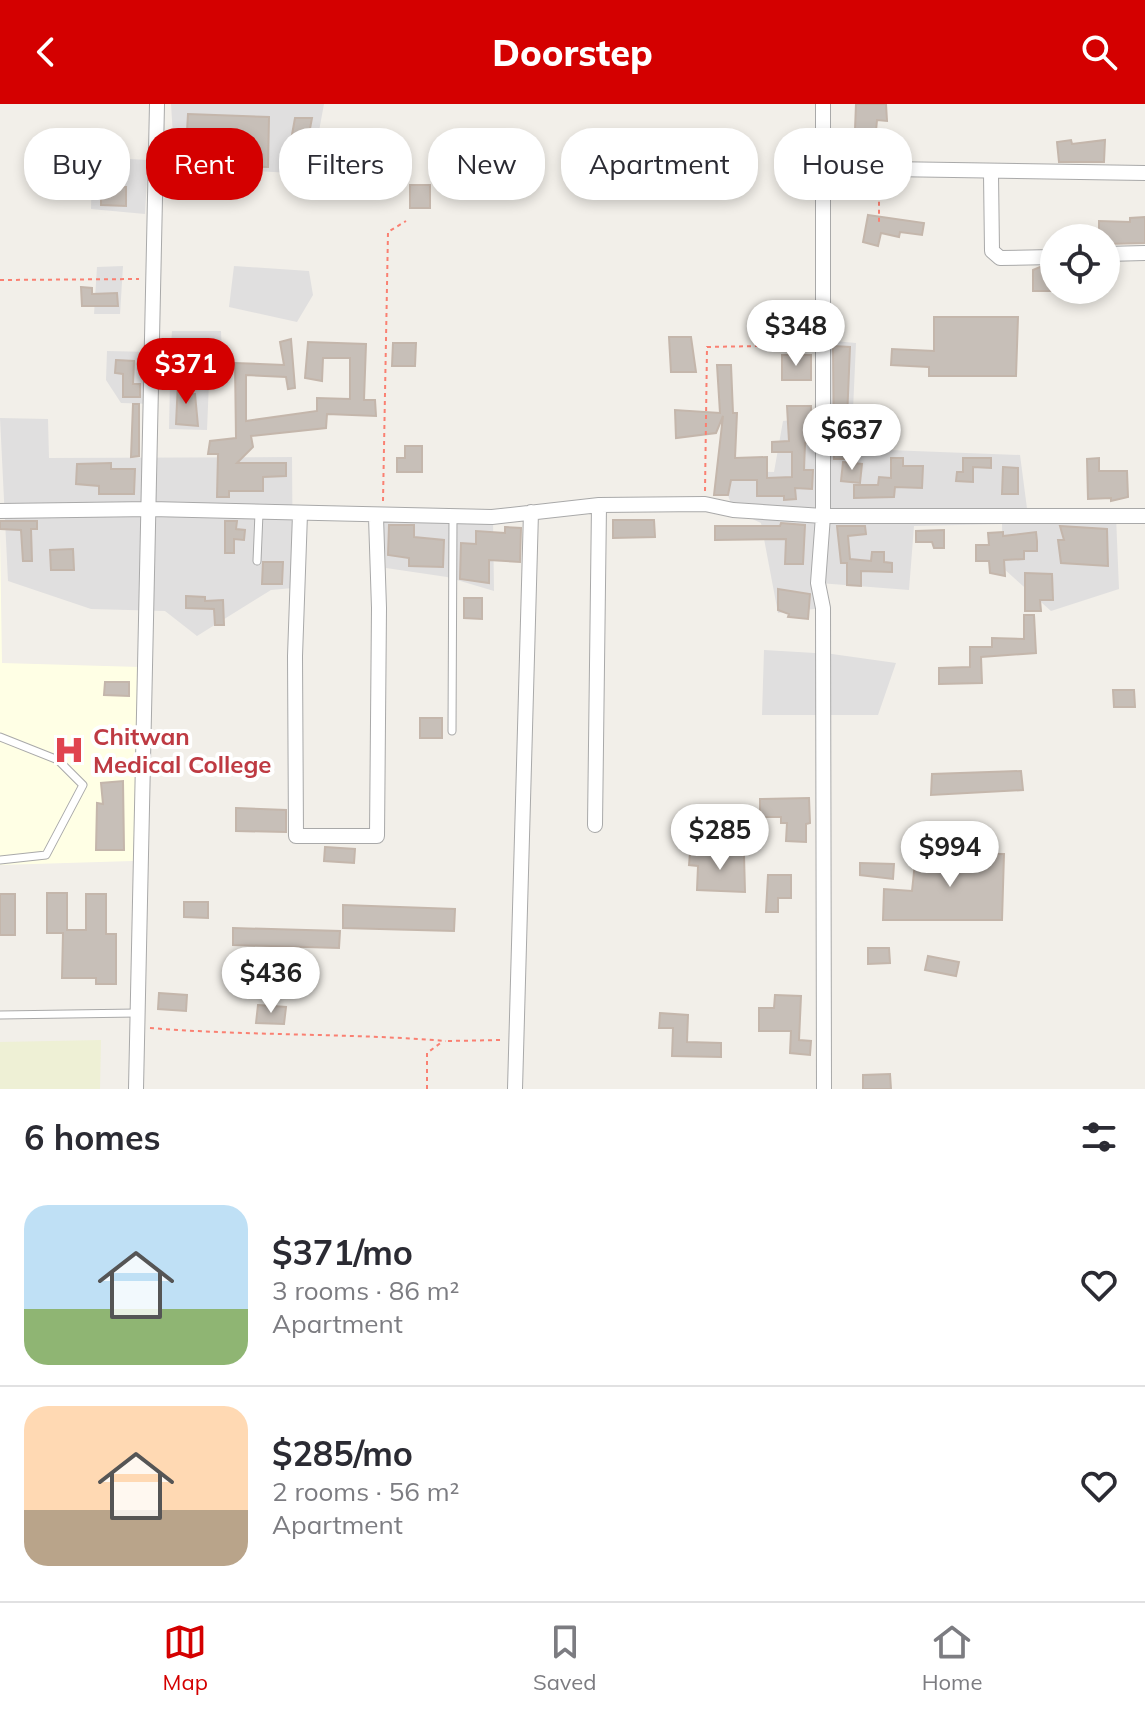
<!DOCTYPE html>
<html lang="en">
<head>
<meta charset="utf-8">
<style>
	:root { --surface:#fff; --page:#f7f7f7; --text:#2b2b33; --muted:#7c7c81; --line:#e1e1e2; --accent:#d40000 }
	body { margin:0; font-family:Mulish,sans-serif; background:var(--page); color:var(--text); height:100vh; display:flex; flex-direction:column; font-size:30px; white-space:nowrap }
	* { box-sizing:border-box; margin:0 }
	p { font-size:26px; color:var(--muted) }
	.icon { flex:none; width:44px; height:44px; fill:none; stroke:currentColor; stroke-width:2; stroke-linecap:round; stroke-linejoin:round }
	.map { position:relative; height:985px; overflow:hidden }
	.side { display:flex; flex-direction:column; background:var(--surface); flex:1 }
	.side>* { flex:none }
	.hud { position:absolute; left:24px; top:24px; width:1098px; height:72px; display:flex; gap:16px }
	.buttons { position:absolute; left:1040px; top:120px; display:grid; gap:16px }
	.buttons a { display:grid; place-items:center; width:80px; height:80px; border-radius:50%; background:var(--surface); box-shadow:0 4px 12px #0003; font-size:40px }
	.price { position:absolute; translate:-50% -68px; padding:0 18px; border-radius:28px; background:#fff; color:#222; font-size:26px; line-height:52px; filter:drop-shadow(0 2px 4px #0008) }
	.price::after { content:''; position:absolute; left:50%; top:48px; width:24px; height:18px; margin-left:-12px; background:inherit; clip-path:polygon(0 0,100% 0,50% 100%) }
	.price.current { background:var(--accent); color:#fff }
	ul { padding:0; list-style:none }
	li { display:flex; align-items:center; gap:24px; height:200px; padding:0 24px }
	li+li { border-top:2px solid var(--line) }
	li span { display:grid; place-items:center; flex:none; width:224px; height:160px; border-radius:24px; color:#555 }
	li>.icon { margin-inline-start:auto }
	span .icon { width:96px; height:96px; fill:#fffc; stroke-width:1 }
	li b { font-size:34px }
	h2 { display:flex; justify-content:space-between; align-items:center; height:96px; padding:0 24px; font-size:34px }
	.chip { padding:0 28px; border-radius:32px; background:var(--surface); box-shadow:0 4px 12px #0003; font-size:28px; line-height:72px }
	.chip.current { background:var(--accent); color:#fff }
	header { display:flex; justify-content:space-between; align-items:center; height:104px; padding:0 24px; background:var(--accent); color:#fff; font-size:36px; font-weight:800 }
	.dock { display:flex; justify-content:space-around; align-items:center; height:112px; border-top:2px solid var(--line); background:var(--surface); font-size:22px; color:var(--muted) }
	.dock a { display:grid; justify-items:center; gap:4px }
	.dock .current { color:var(--accent) }
	.map>svg:first-child { display:block }
	.residential { fill:#e0dfdf }
	.education { fill:#ffffe5; fill-rule:evenodd }
	.farmland { fill:#eef0d5 }
	.building { fill:#c7bfb8; stroke:#c4b6ab; stroke-width:2 }
	.lines { fill:none; stroke-linecap:round; stroke-linejoin:round }
	.service-casing { stroke:#a9a9a9; stroke-width:9 }
	.minor-casing { stroke:#a9a9a9; stroke-width:16 }
	.path { stroke:#fa8072; stroke-width:2; stroke-dasharray:4 4; stroke-linecap:butt }
	.service { stroke:#fff; stroke-width:7 }
	.minor { stroke:#fff; stroke-width:14 }
	.labels { text-anchor:middle; dominant-baseline:central; stroke-width:8; stroke-linejoin:round; paint-order:stroke }
	.health-label { font-size:24px; font-weight:bold; fill:#be3a42; stroke:#fff; text-anchor:start }
</style>
</head>
<body>
<header><svg class="icon" aria-label="back" viewBox="0 0 24 24"><path d="M15 5l-7 7 7 7"/></svg>Doorstep<svg class="icon" aria-label="search" viewBox="0 0 24 24"><circle cx="10" cy="10" r="6"/><path d="M15 15l6 6"/></svg></header>
<div class="map">
<svg width="1145" height="985" viewBox="0 0 1145 985">
	<rect width="100%" height="100%" fill="#f2efe9"/>
	<!-- residential -->
	<path class="residential" d="M171 0H324L311 70 175 63Z
		M92 53 148 56 145 110 91 105Z
		M123 162 120 210H94L97 163Z
		M234 162 309 167 313 191 297 218 229 203Z
		M172 227H221L222 251 170 252Z
		M823 236 856 239 851 351 888 346 1020 351 1028 412H1116L1119 485 1051 507 1003 464 1002 420 914 422 909 486 819 479 823 504 778 509 761 419 733 406 728 391 729 367 774 368 783 317 823 312Z
		M107 247 153 248 152 300 121 299 106 276Z
		M170 277 209 278 207 326 169 325Z
		M0 314 48 315 49 354 292 353 293 484 271 486 197 532 165 507 91 505 8 477Z
		M383 414H493L494 487 447 473 386 464Z
		M764 546 832 550 896 559 878 611H762Z"/>
	<!-- education -->
	<path class="education" d="M0 430 2 559 140 563 133 757 0 761ZM97 700H124V746H97Z"/>
	<!-- farmland -->
	<path class="farmland" d="M101 936 100 985H0V938Z"/>
	<!-- building -->
	<path class="building" d="M856 0H886L887 17 877 16 875 38 865 36 866 26H855Z
		M188 10 269 13 268 63 185 61Z
		M295 14H312L302 67 286 64Z
		M1071 36 1072 40 1105 36 1104 58H1059L1057 38Z
		M106 60H120V83H126V102L101 101V82L106 83Z
		M410 81H430V104H410Z
		M868 111 924 119 922 131 900 128 899 133 881 129 878 142 863 138Z
		M1145 113V139L1106 140V134H1099V117L1130 118V114Z
		M1040 163H1052L1053 187H1033V166Z
		M81 183 92 184V190L117 189 118 202H82Z
		M934 213H1018L1016 272H929V263L891 261 892 245 934 247Z
		M669 233H691L696 268H671Z
		M291 235 295 284 288 285 286 273 246 271V317L317 307V294L350 295V254H323L322 277 305 274 308 238 366 240 364 296H375L376 312 327 310 326 324 251 332 253 343 237 359H286V372L263 373V387H229V393H217L218 350H208L210 337 236 334 235 259 284 261 280 238Z
		M393 239H416L415 262H392Z
		M833 242 850 243 847 315H852V327H847V355H834Z
		M782 251H811V276H782Z
		M116 256 134 257 133 280H140V293H123V270L115 269Z
		M717 261H731L733 309H737L735 354 767 353V374L792 373V348H772V338L789 337 787 302H811V339H805L804 366H813L812 385 795 384 796 395 784 396V392H757V376H731L728 391H714L723 312 716 329 676 334 675 306 720 309Z
		M178 278H189V290H195L198 322 176 320Z
		M133 300H139V352L131 353Z
		M405 342H422V368H397V354H405Z
		M891 354H903V362H923L922 384 895 383 894 393 854 394V381H878L879 373 891 374Z
		M963 354H991V364L973 363V378L956 377 957 368H963Z
		M1099 354V367H1127L1128 393 1111 397V394L1088 395 1087 355Z
		M843 358 862 360 860 379 841 377Z
		M111 359V365H135L134 390H99V382L76 380 77 360Z
		M1003 363 1018 364V390H1002Z
		M613 416H654L655 433 613 434Z
		M0 417H37V425H31L32 457H23L21 426 0 425Z
		M225 417H237L236 425 245 426 244 436 234 435V449H225Z
		M781 419 805 421 803 460H785L786 435 715 436V422H780Z
		M389 421H414V433L444 436 443 463 409 462V454L388 451Z
		M837 422H865L866 430 848 432 850 455 871 457 872 448H884V458L892 459V468L861 467V482L847 481V459H841Z
		M1060 422 1107 425 1108 462 1061 459 1058 436H1064Z
		M505 423 521 424 520 458 489 456V479L460 475 461 439 476 440V427L505 429Z
		M944 426V444H934L932 438H916V427Z
		M1003 428V432L1036 428 1037 437V447H1024V455L1004 456 1005 472 990 469 989 457H976V441H989L988 429Z
		M73 445 74 466H51L50 446Z
		M263 458H283L282 480H262Z
		M1025 469 1052 470 1053 496H1040L1041 507H1025Z
		M778 485 810 490 808 515 788 513 789 510 778 506Z
		M186 492 205 493V497L223 496 224 521H215L214 505 186 504Z
		M464 494H482V515L464 514Z
		M1024 511H1034L1036 549 981 553 982 579 939 580V564L970 563V543H992V534L1024 535Z
		M105 578H129V592L104 591Z
		M1113 586H1134L1135 603H1114Z
		M420 614H442V634H420Z
		M1021 667 1023 686 931 691 932 670Z
		M123 677 124 746H96L97 699 103 700 101 679Z
		M809 694 810 719 806 720V738L786 737 787 719H781V713H760V695Z
		M236 704 286 706V728L236 727Z
		M325 743 355 745 354 759 324 757Z
		M690 749 744 751 745 788 697 786 698 762 689 761Z
		M916 749 1004 750 1002 816H883L884 785 912 787Z
		M860 759 894 760 893 775 860 771Z
		M768 771H791V794H778V808H766Z
		M47 789H67V826H86V790H106V830H116V880H96V874H62L63 829H47Z
		M0 790H15V831H0Z
		M184 798H208V814L184 813Z
		M343 801 455 805 454 827 343 824Z
		M233 824 340 827 339 844 233 841Z
		M868 844H889L890 859 868 860Z
		M928 852 959 858 956 872 925 866Z
		M159 889 187 891 186 907 158 905Z
		M775 891 801 892 799 936 811 937 810 951 790 949 791 927H759V904H774Z
		M258 901 286 903 284 920 256 919Z
		M660 909 688 911 687 938 721 939V953L672 952 673 924H659Z
		M890 970 891 985H863V971Z"/>
	<g class="lines">
		<!-- service casing -->
		<g class="service-casing">
			<path id="service" d="M257 457 259 409
				M452 627 453 413
				M0 633 58 656 83 681 46 751 0 756
				M0 911 137 909"/>
		</g>
		<!-- minor casing -->
		<g class="minor-casing">
			<path id="minor" d="M823 0V412L818 479 823 504 824 985
				M823 64 1145 69
				M991 70 992 147 1000 154 1054 153
				M1106 150 1145 149
				M0 407 151 405 492 413 599 401 705 400 733 406 823 412H1145
				M300 410 295 552 296 732H377L379 504 376 413
				M595 721 599 401
				M136 985 157 0
				M515 985 531 408"/>
		</g>
		<!-- path -->
		<path class="path" d="M860 79 875 82 879 89V119
			M0 176 139 175
			M705 387 707 243 810 241
			M383 397 388 128 406 117
			M150 924C249 932 348 929 446 937
			M448 937 502 936
			M427 985V949L442 938"/>
		<!-- service -->
		<use href="#service" class="service"/>
		<!-- minor -->
		<use href="#minor" class="minor"/>
	</g>
	<!-- icons -->
	<defs>
		<g id="hospital-bare" transform="scale(2.4)"><path d="M-5-5h3v3.5h4V-5h3V5h-3V1.5h-4V5h-3Z" fill="#e0444e" stroke="#fff" stroke-width="2.5" paint-order="stroke"/></g>
	</defs>
	<g fill-rule="evenodd">
		<use href="#hospital-bare" x="69" y="646"/>
	</g>
	<g class="labels">
		<!-- health labels -->
		<g class="health-label">
			<text x="93" y="632">Chitwan<tspan x="93" dy="28">Medical College</tspan></text>
		</g>
	</g>
</svg>
<div class="buttons">
<a><svg class="icon" aria-label="locate" viewBox="0 0 24 24"><circle cx="12" cy="12" r="6"/><path d="M12 2v4M12 18v4M2 12h4M18 12h4"/></svg></a>
</div>
<b class="price" style="left:796px;top:264px">$348</b>
<b class="price current" style="left:186px;top:302px">$371</b>
<b class="price" style="left:852px;top:368px">$637</b>
<b class="price" style="left:720px;top:768px">$285</b>
<b class="price" style="left:950px;top:785px">$994</b>
<b class="price" style="left:271px;top:911px">$436</b>
<div class="hud">
<a class="chip">Buy</a>
<a class="chip current">Rent</a>
<a class="chip">Filters</a>
<a class="chip">New</a>
<a class="chip">Apartment</a>
<a class="chip">House</a>
</div>
</div>
<section class="side">
<h2>6 homes<svg class="icon" aria-label="filters" viewBox="0 0 24 24"><path d="M4 7h16M4 17h16"/><circle cx="9" cy="7" r="2"/><circle cx="15" cy="17" r="2"/></svg></h2>
<ul>
<li><span style="background:linear-gradient(#bfe0f5 65%,#8fb573 0)"><svg class="icon" aria-label="home" viewBox="0 0 24 24"><path d="M3 11l9-7 9 7M6 9v11h12V9"/></svg></span><div><b>$371/mo</b><p>3 rooms · 86 m²</p><p>Apartment</p></div><svg class="icon" aria-label="heart" viewBox="0 0 24 24"><path d="M12 20l-8-8c-3-5 5-10 8-4 3-6 11-1 8 4z"/></svg></li>
<li><span style="background:linear-gradient(#ffd9b3 65%,#b9a48a 0)"><svg class="icon" aria-label="home" viewBox="0 0 24 24"><path d="M3 11l9-7 9 7M6 9v11h12V9"/></svg></span><div><b>$285/mo</b><p>2 rooms · 56 m²</p><p>Apartment</p></div><svg class="icon" aria-label="heart" viewBox="0 0 24 24"><path d="M12 20l-8-8c-3-5 5-10 8-4 3-6 11-1 8 4z"/></svg></li>
</ul>
</section>
<nav class="dock">
<a class="current"><svg class="icon" aria-label="map" viewBox="0 0 24 24"><path d="M3 6l6-2 6 2 6-2v14l-6 2-6-2-6 2zM9 4v14M15 6v14"/></svg>Map</a>
<a><svg class="icon" aria-label="saved" viewBox="0 0 24 24"><path d="M7 4h10v16l-5-4-5 4z"/></svg>Saved</a>
<a><svg class="icon" aria-label="home" viewBox="0 0 24 24"><path d="M3 11l9-7 9 7M6 9v11h12V9"/></svg>Home</a>
</nav>
</body>
</html>
